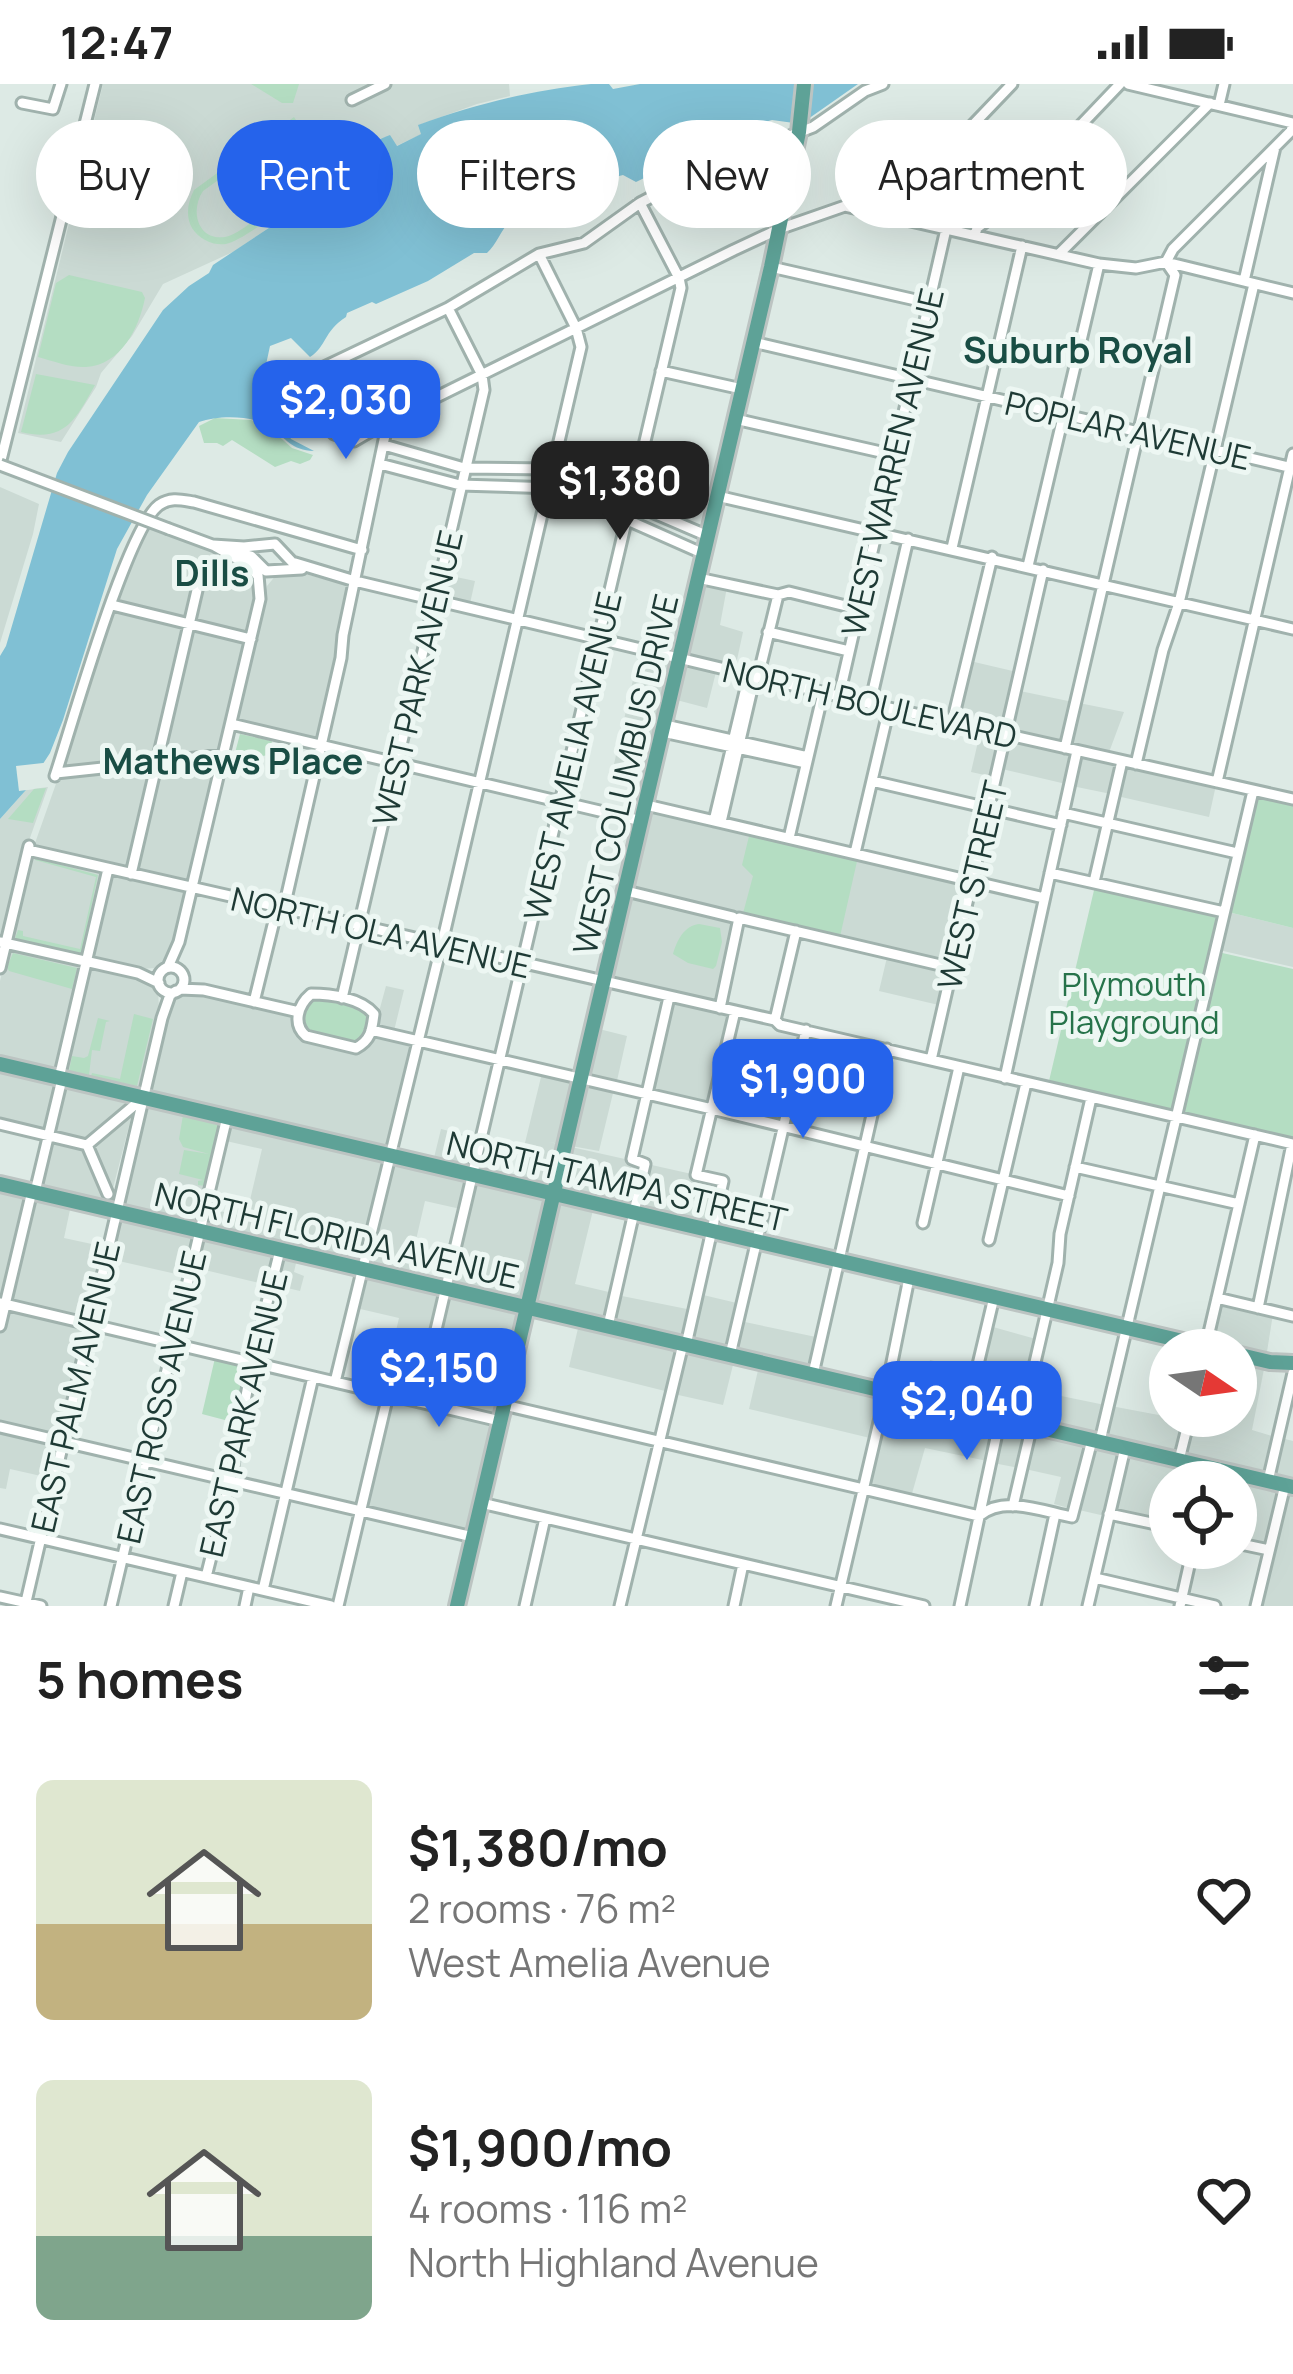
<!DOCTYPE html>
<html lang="en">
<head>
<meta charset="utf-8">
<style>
	:root { --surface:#fff; --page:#f2f2f2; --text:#222; --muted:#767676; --accent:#2563eb }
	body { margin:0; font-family:Manrope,sans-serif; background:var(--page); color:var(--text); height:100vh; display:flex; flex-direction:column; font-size:45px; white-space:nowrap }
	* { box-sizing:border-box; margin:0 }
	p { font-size:39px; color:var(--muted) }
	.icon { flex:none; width:66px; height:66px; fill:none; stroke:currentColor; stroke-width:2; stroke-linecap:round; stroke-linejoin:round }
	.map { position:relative; height:1522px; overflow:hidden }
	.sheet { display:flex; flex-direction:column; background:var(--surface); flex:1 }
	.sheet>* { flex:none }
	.hud { position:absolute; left:36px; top:36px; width:1221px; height:108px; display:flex; gap:24px }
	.needle { width:78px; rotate:103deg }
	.fabs { position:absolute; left:1149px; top:1245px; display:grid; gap:24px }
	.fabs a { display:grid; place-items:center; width:108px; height:108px; border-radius:50%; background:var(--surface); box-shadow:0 12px 48px #0002; font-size:60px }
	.price { position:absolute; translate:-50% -102px; padding:0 27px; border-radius:24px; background:var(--accent); color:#fff; font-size:39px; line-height:78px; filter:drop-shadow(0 3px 6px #0008) }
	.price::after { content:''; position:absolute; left:50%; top:72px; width:36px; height:27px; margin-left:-18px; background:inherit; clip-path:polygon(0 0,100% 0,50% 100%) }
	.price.active { background:#222; color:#fff }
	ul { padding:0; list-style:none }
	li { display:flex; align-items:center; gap:36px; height:300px; padding:0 36px }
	li span { display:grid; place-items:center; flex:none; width:336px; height:240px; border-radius:18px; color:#555 }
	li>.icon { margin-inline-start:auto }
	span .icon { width:144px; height:144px; fill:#fffc; stroke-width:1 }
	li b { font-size:51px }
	h2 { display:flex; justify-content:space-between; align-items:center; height:144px; padding:0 36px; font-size:51px }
	.chip { padding:0 42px; border-radius:54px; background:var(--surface); box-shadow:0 12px 48px #0002; font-size:42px; line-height:108px }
	.chip.active { background:var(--accent); color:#fff }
	.status { display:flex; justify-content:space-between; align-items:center; height:84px; padding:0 60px; background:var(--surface); direction:ltr }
	.status svg { height:33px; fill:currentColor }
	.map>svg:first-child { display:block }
	.built { fill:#cbdad4 }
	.green { fill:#b4ddc2; fill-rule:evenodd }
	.water { fill:#80c0d4 }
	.pier { fill:#ddeae5 }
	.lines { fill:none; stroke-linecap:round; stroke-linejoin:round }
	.minor-casing { stroke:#a0b2ad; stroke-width:15 }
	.major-casing { stroke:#bcc4c2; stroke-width:20 }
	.minor { stroke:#fff; stroke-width:9 }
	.major { stroke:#5ea297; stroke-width:14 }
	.minor-bridge-casing { stroke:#a0b2ad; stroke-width:15; stroke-linecap:butt }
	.minor-bridge { stroke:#fff; stroke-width:9 }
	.labels { text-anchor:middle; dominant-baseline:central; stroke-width:10; stroke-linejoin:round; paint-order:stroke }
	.street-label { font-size:33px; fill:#1e3a35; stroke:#edf7f3 }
	.park-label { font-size:33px; fill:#26734a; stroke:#edf7f3 }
	.neighbourhood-label { font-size:36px; font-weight:bold; fill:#194d44; stroke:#edf7f3 }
</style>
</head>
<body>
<div class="status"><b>12:47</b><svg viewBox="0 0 49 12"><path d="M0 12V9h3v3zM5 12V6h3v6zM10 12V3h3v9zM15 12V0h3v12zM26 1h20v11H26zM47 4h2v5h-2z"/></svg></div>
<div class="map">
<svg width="1293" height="1522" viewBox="0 0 1293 1522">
	<rect width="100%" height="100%" fill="#ddeae5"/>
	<!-- built -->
	<path class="built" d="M103 0H380L352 18 391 0H509L510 12 477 20 419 41 422 50 396 62 375 57 359 69 356 68 354 81 350 88 235 167 163 200 132 252 101 289 96 303 61 358 18 349Z
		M0 403 39 420 33 450 0 559Z
		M147 444 166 451 168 449 239 477 253 487 256 516 248 549 244 551 118 520 117 514 133 468Z
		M298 488 346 501 351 510 318 657 237 637 267 502 277 490Z
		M442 490 475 497 469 524 436 516Z
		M701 497 727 503 720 541 743 548 735 585 684 573Z
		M117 526 184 543 154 674 70 686 64 683V675L111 530Z
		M195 545 245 559 221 666 165 673 162 668 192 546Z
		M639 569 716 588 707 624 669 614 648 697 612 689Z
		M970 577 1017 588 1004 647 956 637Z
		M1020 607 1073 618 1063 661 1010 649Z
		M1079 619 1124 628 1108 671 1069 662Z
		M980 649 1003 655 994 693 971 688Z
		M1009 654 1073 669 1066 700 1002 685Z
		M1080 670 1118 679 1111 710 1072 702Z
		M216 676 189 799 137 788 135 784 159 682Z
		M1124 680 1216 701 1209 733 1117 712Z
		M149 683 152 686 130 785 34 762 58 694 73 690Z
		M48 703 20 782 3 852 0 853V735L26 706Z
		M647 725 970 800 943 922 879 907 888 869 742 833 717 920 607 894Z
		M31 771 103 788 84 872 11 856Z
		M111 790 185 808 171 876 156 884 140 885 91 873Z
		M1228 828 1293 844V883L1219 866Z
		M8 864 82 881 57 984 53 986 0 973V897Z
		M89 883 148 894 158 904 159 926 140 1005 65 986Z
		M171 901 298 930 295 943 374 946 386 902 404 906 393 951 418 957 391 1071 143 1012Z
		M671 914 734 927 711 1024 648 1009Z
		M595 944 627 952 616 1001 583 994Z
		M0 986 59 1000 48 1046 3 1035 0 1046Z
		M542 989 614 1005 599 1067 549 1058 723 1097 712 1146 596 1114 575 1200 613 1209 606 1238 524 1220 497 1333 468 1326 473 1302 426 1292 475 1096 514 1104Z
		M63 1001 132 1017 89 1054H82L53 1046Z
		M147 1021 221 1038 197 1141 123 1122Z
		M128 1032 131 1034 109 1120 40 1103 50 1059 82 1066 88 1070 91 1063Z
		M230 1041 388 1076 362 1180 206 1144 211 1125 246 1133 262 1065 226 1057Z
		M441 1045 482 1055 465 1126 425 1117 407 1195 364 1185 393 1072 432 1082Z
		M0 1103 30 1109 1 1222 87 1241 50 1394 10 1385 6 1405 0 1404Z
		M36 1113 71 1121 64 1154 101 1162 84 1233H72L10 1217Z
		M119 1134 279 1171 272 1202 188 1182 185 1192 110 1175Z
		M282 1171 297 1175 294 1188 304 1192 300 1207 275 1201Z
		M364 1190 442 1209 425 1280 390 1272 399 1234 356 1224Z
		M699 1210 741 1220 730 1271 687 1261Z
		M617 1211 692 1226 669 1308 569 1283 579 1240 609 1246Z
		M1220 1218 1273 1230 1266 1274 1210 1260Z
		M740 1237 816 1253 810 1283 734 1265Z
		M993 1243 1036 1255 1019 1335 971 1325Z
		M684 1265 734 1277 723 1321 674 1310Z
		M1236 1273 1265 1280 1252 1346 1275 1353 1265 1393 1183 1374 1193 1332H1236Z
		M930 1276 974 1287 965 1323 919 1312Z
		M759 1282 880 1312 870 1354 749 1325Z
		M1032 1306 1105 1321 1097 1354 1025 1337Z
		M889 1311 996 1337 987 1377 925 1364 911 1413 868 1403Z
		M389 1313 496 1340 469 1448 365 1423Z
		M1111 1322 1185 1336 1177 1372 1103 1355Z
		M1002 1338 1028 1343 1019 1384 993 1379Z
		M1034 1345 1088 1358 1072 1425 1054 1420 1061 1393 1025 1385Z
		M1281 1354 1293 1357V1400L1272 1395Z
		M1094 1359 1121 1365 1105 1432 1079 1426Z
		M1127 1367 1208 1385 1205 1398H1170V1441L1113 1427Z
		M1214 1387 1281 1403 1267 1463 1236 1456V1398H1212Z
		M1287 1404 1293 1406V1522H1259Z"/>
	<!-- green -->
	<path class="green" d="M251 0H299L293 19H282Z
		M294 33 298 39 292 44C319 52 329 73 316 98 302 112 243 157 226 160 213 162 199 155 192 144 185 131 188 118 194 106ZM289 52C299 54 307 56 312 66 327 95 284 114 265 127 254 136 239 150 225 153 197 157 190 126 203 107L274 56Z
		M69 191 142 208 145 214C139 244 121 281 86 283 71 284 53 277 38 273L56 199Z
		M36 290 95 301C76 335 65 359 21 348Z
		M215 334 251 336 265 340 292 364 313 371 310 376 300 380 291 377 275 383 232 356 223 362 217 359H204L199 342Z
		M240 650 272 657 269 671 243 675 241 669H235Z
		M46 704 33 739 8 735 34 705Z
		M1256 710 1293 719V844L1228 828Z
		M750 748 858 773 839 857 742 833 753 792 742 781Z
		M35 774 98 791 81 872 25 858 14 857 18 846 23 847V852L80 865 96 793 35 776Z
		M1095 802 1215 829 1220 838 1175 1028 1049 997Z
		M699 840 720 844 722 858 716 882 713 885 688 879 673 870C677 856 684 842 699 840Z
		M1218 868 1293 885V1056L1180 1029Z
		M13 869 77 884 72 905 9 887 7 883Z
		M316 913 364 923 370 933 366 952 356 961 307 948 302 939 305 922Z
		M134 930 153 935 137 1002 91 992 92 989 120 995Z
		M98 934 110 937 106 938 100 967 92 966 89 991 69 987 72 972 84 974 88 972Z
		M183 1031 221 1040 205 1102 198 1101V1097L203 1096 179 1090 184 1066 209 1070 183 1063 179 1055Z
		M215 1274 248 1283 240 1340 202 1330Z"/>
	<!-- water -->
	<path class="water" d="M591 0H609L613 5 640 0H858L808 35 794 39 772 36 751 42 745 49 716 64 683 72 673 80 636 98 623 91C610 94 599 101 587 105 564 114 535 118 515 132 502 142 499 158 487 169H474L428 197 376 220 372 218 347 229 346 233C323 248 327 262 310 273L291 254 270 262 261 304 268 327C285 330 285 341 291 355L314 367C291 366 287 355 270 343 253 331 219 331 199 338L147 411 117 465 63 636 50 669 26 706 0 735V572L6 562 57 389 68 368 163 226 189 202 209 189 213 181 352 89C363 67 365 61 390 51L397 62 421 50 418 41C477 20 528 7 591 0Z"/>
	<!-- pier -->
	<path class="pier" d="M52 678 34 705 19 707 16 682Z"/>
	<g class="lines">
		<!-- minor casing -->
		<g class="minor-casing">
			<path id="minor" d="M883 0 865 7 813 43 707 84 640 119 584 159 539 170 448 224 322 284 310 300 309 315 315 329 334 350 354 357 388 337 734 166 779 145 845 122 968 46 1012 0
				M1128 0 1293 39
				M352 16 385 0
				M22 19 53 25 61 0
				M1219 21 1224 0
				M845 122 1099 180 1136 184 1166 178 1293 209
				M975 151 977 144 996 130 1120 0
				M1059 170 1210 19
				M771 183 929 219
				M1244 197 1275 63
				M753 258 1293 384
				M661 287 742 305
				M735 335 894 371
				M384 361 464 384 551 385 708 452
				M0 380 95 0
				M380 380 460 401 555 404 704 470
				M717 412 1293 545
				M169 445 215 462
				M213 461 244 463 275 460 292 478 355 497 889 624 1293 715
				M213 461 250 482 257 491
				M952 464 1022 162
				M231 467 251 472 266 487 302 485
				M1028 482 1099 180
				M698 494 778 511 789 508 858 525
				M112 521 251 555
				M768 548 849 567
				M758 593 778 511
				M839 612 946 145
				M870 620 908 455
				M952 639 992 473
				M231 640 642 737
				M665 641 808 673
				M663 648 806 679
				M1065 664 1175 191 1166 178 1173 165 1291 47 1293 40
				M1136 680 1163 566 1179 519 1254 200
				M56 689 223 671
				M55 692C71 644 127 444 159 421 171 413 181 416 194 418L362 466
				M872 697 1061 741
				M1217 698 1293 370
				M646 721 1044 814
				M1063 729 1237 769
				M714 737 749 591
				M721 738 755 592
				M789 754 823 609
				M28 766 775 936 780 941 1293 1060
				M855 769 889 624
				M1050 789 1224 828
				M131 790 201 489
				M1094 798 1122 677
				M626 807 733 833
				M0 858 138 889 159 899
				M168 883 179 858 260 515 257 479
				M158 896a13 13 0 1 1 26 0a13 13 0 1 1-26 0Z
				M0 884 29 762
				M180 905 204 906 299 928
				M311 910C331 910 361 914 374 930 372 946 371 956 356 964L306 952C292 940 298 921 311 910Z
				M342 914 484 306 482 291 448 224
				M254 918 274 837 286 815 341 574 343 551 388 337
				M720 924 739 834 953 884
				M775 936 796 847
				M371 946 712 1025 1069 1112
				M931 976 1043 486
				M59 994 108 785
				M1005 994 1077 667
				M0 1040 87 1061
				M87 1061 143 1014
				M87 1061 108 1110
				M1075 1083 1239 1120
				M35 1108 62 995
				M923 1139 959 983
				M989 1156 1026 999
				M1217 1214 1293 1232
				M0 1219 500 1337
				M1258 1224 1292 1060
				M0 1242 32 1107
				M608 1242 645 1080 632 1075 669 913
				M686 1261 723 1097 696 1091 735 927
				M1205 1266 1255 1051
				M730 1271 806 946
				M813 1290 887 965
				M335 1298 443 855 581 263 576 244 539 170
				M419 1318 681 204 679 194 640 119
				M504 1321 979 1432C1004 1411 1042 1427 1072 1433L1092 1356
				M967 1327 994 1213
				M1021 1339 1058 1179 1060 1150 1091 1014
				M0 1343 473 1453
				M1100 1357 1253 707
				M1179 1376 1190 1332
				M1268 1397 1293 1289
				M481 1419 924 1522
				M1013 1422 1032 1341
				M1109 1430 1170 1443
				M0 1445 331 1522
				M1236 1459 1269 1466
				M206 1493 230 1397 252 1280 280 1166
				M1095 1494 1215 1522
				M263 1506 313 1293
				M0 1513 41 1522
				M25 1522 162 934 170 911 176 907
				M111 1522 227 1033
				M174 1522 182 1488
				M245 1522 249 1503
				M338 1522 388 1311
				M525 1522 545 1434
				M620 1522 683 1260
				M734 1522 743 1480
				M836 1522 886 1308 909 1194
				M960 1522 1000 1335
				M1035 1522 1055 1430
				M1088 1522 1125 1364
				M1180 1522 1193 1464
				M1256 1522 1285 1401"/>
		</g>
		<!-- major casing -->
		<g class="major-casing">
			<path id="major" d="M0 980 1221 1266
				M0 1100 1293 1403
				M1236 1270 1270 1278 1293 1279
				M457 1522 771 183 799 48 804 0"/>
		</g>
		<!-- minor -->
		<use href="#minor" class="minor"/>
		<!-- major -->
		<use href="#major" class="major"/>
		<!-- minor-bridge casing -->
		<g class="minor-bridge-casing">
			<path id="minor-bridge" d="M0 381 169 445"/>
		</g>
		<!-- minor-bridge -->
		<use href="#minor-bridge" class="minor-bridge"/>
	</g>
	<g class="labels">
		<!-- street labels -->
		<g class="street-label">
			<text transform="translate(1128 346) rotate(13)">POPLAR AVENUE</text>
			<text transform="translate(892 378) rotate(-77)">WEST WARREN AVENUE</text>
			<text transform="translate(417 594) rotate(-77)">WEST PARK AVENUE</text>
			<text transform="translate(870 619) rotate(13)">NORTH BOULEVARD</text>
			<text transform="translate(572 672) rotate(-77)">WEST AMELIA AVENUE</text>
			<text transform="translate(625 690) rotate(-77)">WEST COLUMBUS DRIVE</text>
			<text transform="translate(972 801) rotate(-77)">WEST STREET</text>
			<text transform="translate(381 848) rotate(13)">NORTH OLA AVENUE</text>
			<text transform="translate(617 1097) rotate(13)">NORTH TAMPA STREET</text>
			<text transform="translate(337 1151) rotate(13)">NORTH FLORIDA AVENUE</text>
			<text transform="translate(75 1303) rotate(-77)">EAST PALM AVENUE</text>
			<text transform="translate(161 1313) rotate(-77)">EAST ROSS AVENUE</text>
			<text transform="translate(243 1330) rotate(-77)">EAST PARK AVENUE</text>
		</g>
		<!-- park labels -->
		<g class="park-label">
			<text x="1134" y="899">Plymouth<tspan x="1134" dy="38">Playground</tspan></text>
		</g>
		<!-- neighbourhood labels -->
		<g class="neighbourhood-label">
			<text x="1078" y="265">Suburb Royal</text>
			<text x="212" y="488">Dills</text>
			<text x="233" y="676">Mathews Place</text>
		</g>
	</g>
</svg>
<div class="fabs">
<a><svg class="needle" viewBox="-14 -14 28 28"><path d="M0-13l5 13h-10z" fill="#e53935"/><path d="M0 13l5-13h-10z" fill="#767676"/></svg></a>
<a><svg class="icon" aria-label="locate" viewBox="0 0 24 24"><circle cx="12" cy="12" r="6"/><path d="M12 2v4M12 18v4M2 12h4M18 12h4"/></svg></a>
</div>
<b class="price" style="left:346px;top:378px">$2,030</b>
<b class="price active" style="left:620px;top:459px">$1,380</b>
<b class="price" style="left:803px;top:1057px">$1,900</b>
<b class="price" style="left:439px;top:1346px">$2,150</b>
<b class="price" style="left:967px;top:1379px">$2,040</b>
<div class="hud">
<a class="chip">Buy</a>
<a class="chip active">Rent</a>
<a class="chip">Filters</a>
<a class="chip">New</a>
<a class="chip">Apartment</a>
</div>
</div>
<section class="sheet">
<h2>5 homes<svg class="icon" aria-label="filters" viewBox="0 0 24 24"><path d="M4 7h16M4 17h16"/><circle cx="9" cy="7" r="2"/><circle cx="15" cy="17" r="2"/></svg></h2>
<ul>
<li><span style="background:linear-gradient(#dfe7d0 60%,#c2b280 0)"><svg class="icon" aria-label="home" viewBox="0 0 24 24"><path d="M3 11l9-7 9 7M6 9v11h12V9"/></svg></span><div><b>$1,380/mo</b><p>2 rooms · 76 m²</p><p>West Amelia Avenue</p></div><svg class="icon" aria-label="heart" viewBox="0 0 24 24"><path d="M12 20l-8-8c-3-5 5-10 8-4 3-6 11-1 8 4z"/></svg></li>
<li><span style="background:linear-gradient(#dfe7d0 65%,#7fa58c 0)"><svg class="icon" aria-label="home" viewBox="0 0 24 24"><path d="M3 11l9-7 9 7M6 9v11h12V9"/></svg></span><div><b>$1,900/mo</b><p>4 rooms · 116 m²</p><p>North Highland Avenue</p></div><svg class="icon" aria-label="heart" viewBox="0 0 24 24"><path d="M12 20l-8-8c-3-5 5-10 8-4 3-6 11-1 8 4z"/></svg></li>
</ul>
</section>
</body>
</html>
